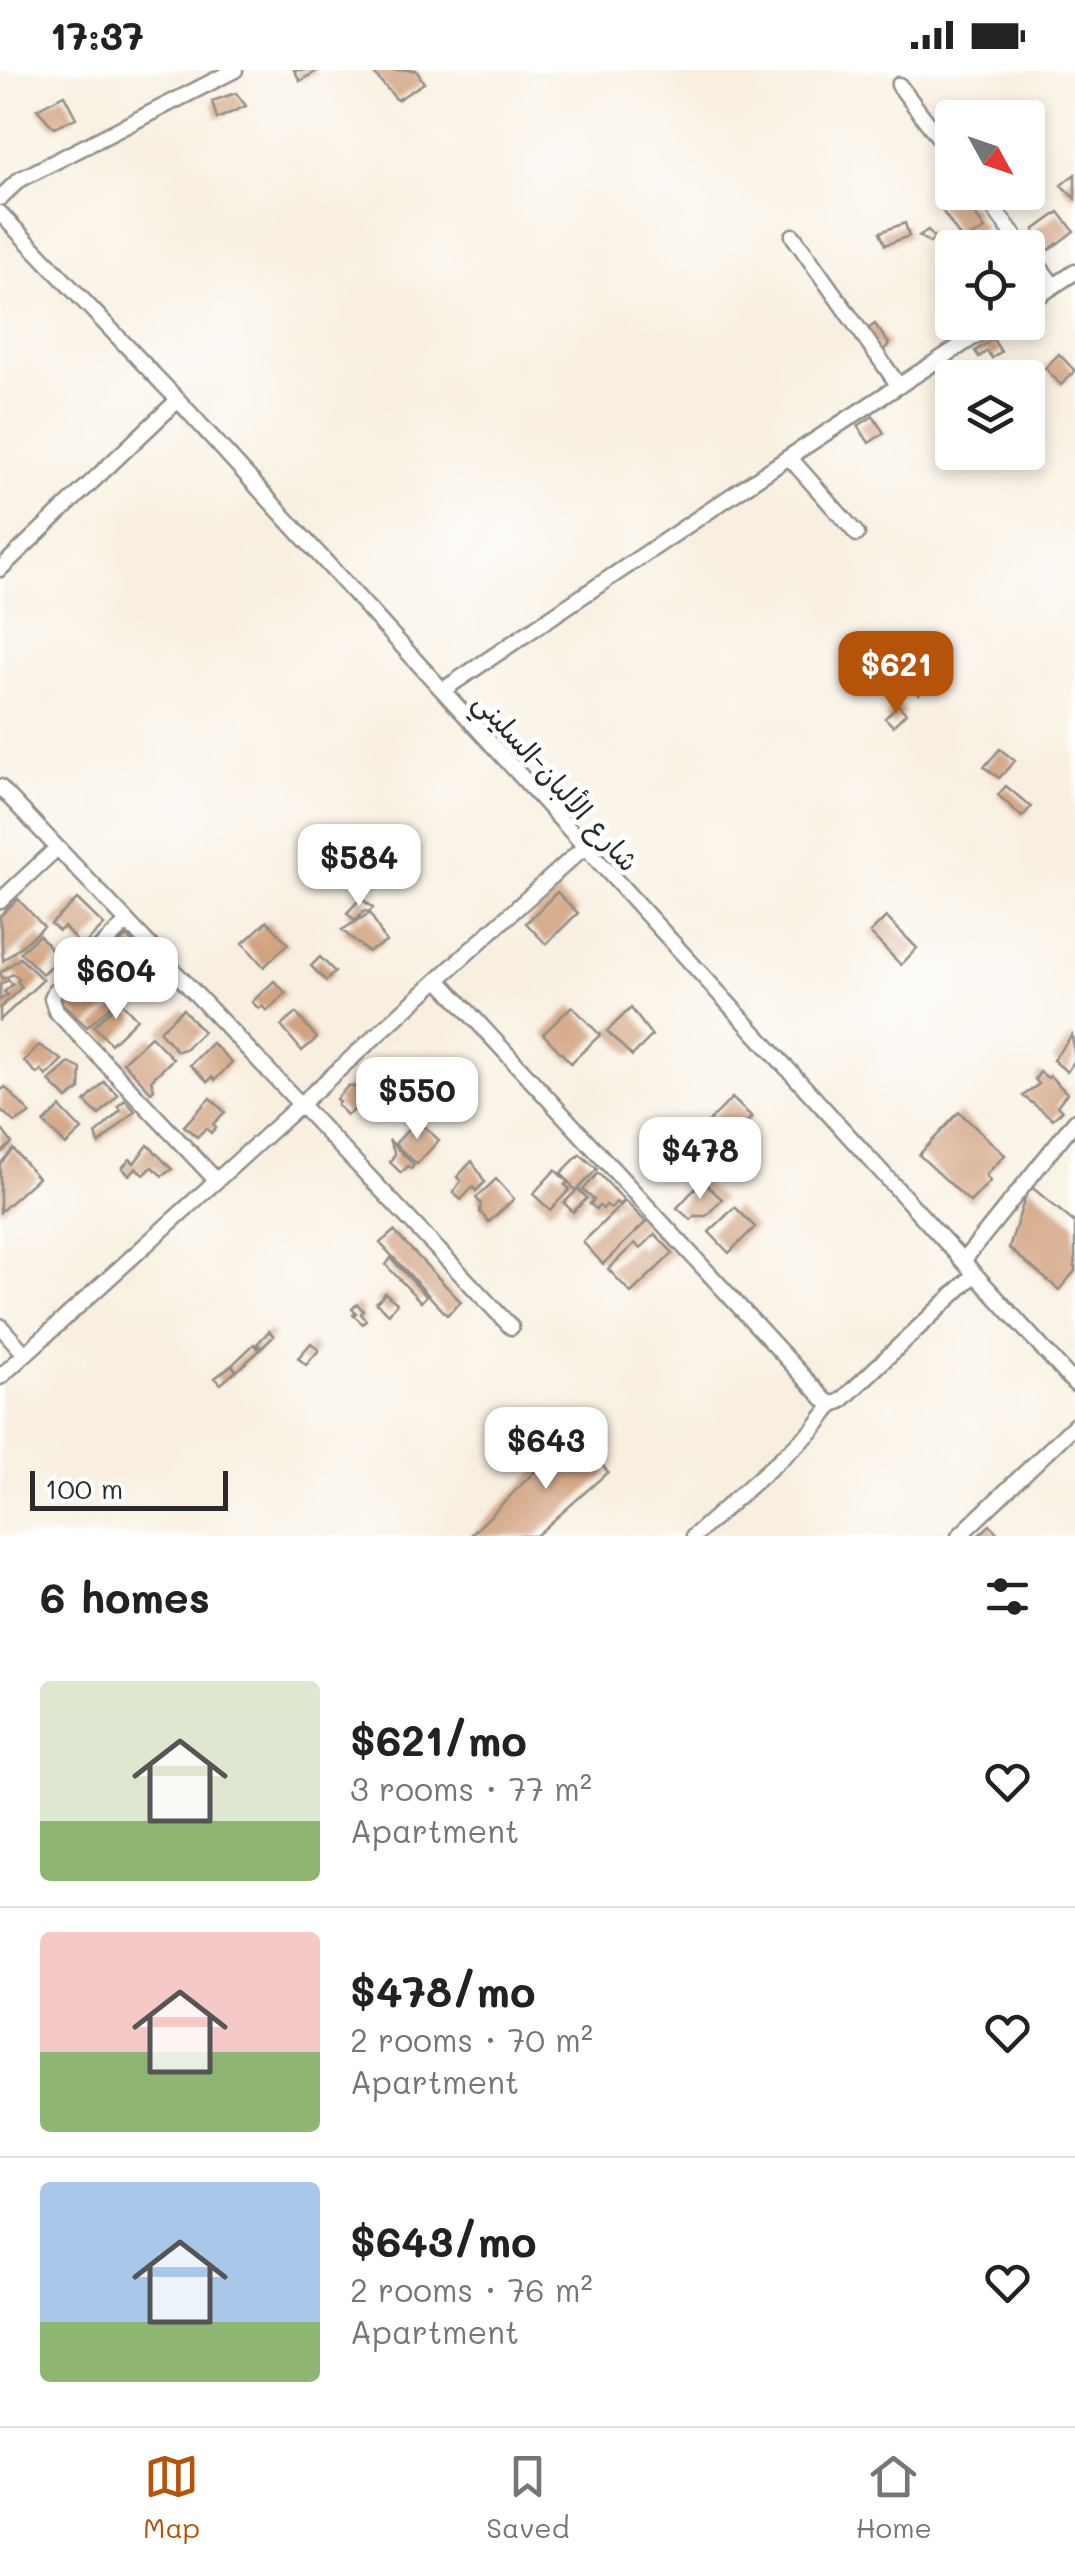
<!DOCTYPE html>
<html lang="en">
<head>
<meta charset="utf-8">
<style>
	:root { --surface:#fff; --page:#f2f2f2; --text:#222; --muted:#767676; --line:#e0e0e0; --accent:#b45309 }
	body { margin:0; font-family:Mali,"Playpen Sans Arabic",sans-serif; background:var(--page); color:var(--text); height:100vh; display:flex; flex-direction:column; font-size:38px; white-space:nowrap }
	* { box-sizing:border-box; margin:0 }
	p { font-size:32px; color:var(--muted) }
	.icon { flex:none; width:55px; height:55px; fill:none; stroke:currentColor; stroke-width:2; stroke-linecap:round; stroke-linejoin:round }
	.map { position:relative; height:1466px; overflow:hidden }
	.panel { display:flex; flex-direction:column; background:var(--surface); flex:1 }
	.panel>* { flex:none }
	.needle { width:65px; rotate:130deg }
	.controls { position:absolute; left:935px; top:30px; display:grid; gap:20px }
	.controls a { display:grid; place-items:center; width:110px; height:110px; border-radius:10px; background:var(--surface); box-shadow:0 5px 15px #0003; font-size:50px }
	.scale { position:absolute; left:30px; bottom:25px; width:198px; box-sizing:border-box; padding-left:10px; border:5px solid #2b2b2b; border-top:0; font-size:28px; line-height:35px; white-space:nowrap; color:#2b2b2b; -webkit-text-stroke:8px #fff; paint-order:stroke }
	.price { position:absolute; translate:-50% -85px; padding:0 22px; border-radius:20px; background:#fff; color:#222; font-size:32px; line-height:65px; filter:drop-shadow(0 2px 5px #0008) }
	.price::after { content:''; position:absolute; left:50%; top:60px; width:30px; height:22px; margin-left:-15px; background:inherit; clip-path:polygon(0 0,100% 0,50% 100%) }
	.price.current { background:var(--accent); color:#fff }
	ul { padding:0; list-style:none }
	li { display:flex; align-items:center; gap:30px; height:250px; padding:0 40px }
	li+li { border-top:2px solid var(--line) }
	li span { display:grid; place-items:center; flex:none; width:280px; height:200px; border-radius:10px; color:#555 }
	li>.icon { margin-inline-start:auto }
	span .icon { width:120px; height:120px; fill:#fffc; stroke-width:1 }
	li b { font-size:42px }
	h2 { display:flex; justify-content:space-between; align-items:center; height:120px; padding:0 40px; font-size:42px }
	.status { display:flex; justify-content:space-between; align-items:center; height:70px; padding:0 50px; background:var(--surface); direction:ltr }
	.status svg { height:28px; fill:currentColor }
	.dock { display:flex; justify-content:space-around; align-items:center; height:140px; border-top:2px solid var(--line); background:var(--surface); font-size:28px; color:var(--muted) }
	.dock a { display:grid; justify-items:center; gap:5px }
	.dock .current { color:var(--accent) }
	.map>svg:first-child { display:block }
	.building { fill:#d2a380 }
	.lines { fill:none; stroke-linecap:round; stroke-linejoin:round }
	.street-casing { stroke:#928d86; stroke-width:19 }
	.street { stroke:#fff; stroke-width:14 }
	.labels { text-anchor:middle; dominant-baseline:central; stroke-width:10; stroke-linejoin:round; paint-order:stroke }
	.street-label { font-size:28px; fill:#2b2b2b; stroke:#fff }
</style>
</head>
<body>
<div class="status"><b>17:37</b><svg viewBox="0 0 49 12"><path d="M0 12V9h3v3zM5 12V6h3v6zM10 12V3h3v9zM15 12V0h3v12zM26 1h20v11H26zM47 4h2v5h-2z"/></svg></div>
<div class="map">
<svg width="1075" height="1466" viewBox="0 0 1075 1466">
	<rect width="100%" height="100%" fill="#fff"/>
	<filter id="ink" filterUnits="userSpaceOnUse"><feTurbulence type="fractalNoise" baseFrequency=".01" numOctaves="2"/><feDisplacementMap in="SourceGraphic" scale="20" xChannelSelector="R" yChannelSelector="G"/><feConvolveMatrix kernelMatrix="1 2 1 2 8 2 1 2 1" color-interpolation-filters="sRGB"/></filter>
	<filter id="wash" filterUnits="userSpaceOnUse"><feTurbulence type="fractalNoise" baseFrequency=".0048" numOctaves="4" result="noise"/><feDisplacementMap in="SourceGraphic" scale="40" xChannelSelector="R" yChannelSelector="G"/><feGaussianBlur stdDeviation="2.25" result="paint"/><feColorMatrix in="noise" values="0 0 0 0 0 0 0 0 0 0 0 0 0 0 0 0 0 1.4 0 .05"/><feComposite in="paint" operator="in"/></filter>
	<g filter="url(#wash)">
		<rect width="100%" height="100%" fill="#f8efe0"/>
		<g id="blocks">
			<!-- building -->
			<path class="building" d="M294 0H319L300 11Z
				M371 0H416L424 13 397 30Z
				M236 23 246 36 217 49 212 31Z
				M64 25 76 48 54 58 37 39Z
				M1075 104V129L1061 115Z
				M961 124 977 141 974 143 985 159 963 171 937 133 949 125 952 130Z
				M1059 142 1074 161 1049 180 1042 170 1037 173 1034 169 1038 165 1034 160Z
				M905 153 909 166 885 175 880 162Z
				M928 160 935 169 930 173 919 166Z
				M875 254 889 274 881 283 865 261Z
				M993 269 1001 282 992 288 987 281 979 287 975 281Z
				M1059 284 1075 301 1061 315 1045 298Z
				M873 346 884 363 869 373 858 356Z
				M918 592 934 608 919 624 912 617 918 609 913 598Z
				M898 635 906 643 893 656 885 648Z
				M1000 679 1015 691 999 708 984 697Z
				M1006 716 1031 737 1022 747 998 725Z
				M557 822 578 843 546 874 526 853Z
				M361 828 373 838 369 842 364 841 355 851 347 843Z
				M18 829 44 857 3 891 0 846Z
				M77 829 104 855 82 877 64 857 59 861 51 854Z
				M370 843 386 872 368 882 342 860Z
				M886 847 917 878 901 895 870 863Z
				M267 851 288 874 264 897 243 873Z
				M39 865 59 888 42 904 20 882Z
				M127 866 152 899 87 957 57 928Z
				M320 887 335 902 326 911 311 896Z
				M20 888 43 910 0 950V938L22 917 17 911 20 909 13 904 3 909 0 903Z
				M8 910 13 914 4 922 8 925 0 930V915Z
				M274 911 286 923 267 941 262 936 259 939 252 932Z
				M120 931 137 949 111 974 94 956Z
				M572 936 600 965 571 993 543 964Z
				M631 938 652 966 632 986 607 961Z
				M183 939 203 962 185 979 177 981 159 961Z
				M296 943 317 968 302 981 281 956Z
				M1072 965 1075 990 1067 1002 1053 990Z
				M151 966 173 989 151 1010 154 1019 151 1022 123 992Z
				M212 973 232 992 215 1010 212 1007 208 1012 190 995Z
				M39 975 62 990 46 1006 41 1000 37 1004 24 991Z
				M69 993 81 999 80 1019 67 1029 49 1011Z
				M1040 1002 1048 1008 1050 1006 1067 1023 1057 1036 1062 1041 1053 1049 1023 1026 1039 1014 1035 1009Z
				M104 1012 118 1025 99 1045 85 1032Z
				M348 1016 361 1018 367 1023 360 1030 364 1033 347 1045 337 1035 339 1032 336 1029Z
				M5 1017 30 1043 15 1053 0 1039V1021Z
				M210 1028 225 1042 213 1054 216 1057 211 1063 206 1058 197 1067 184 1056Z
				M732 1028 752 1047 722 1077 703 1058Z
				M125 1030 135 1041 99 1074 96 1064 121 1040 118 1036Z
				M60 1037 82 1060 66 1075 44 1053Z
				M959 1042 1005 1085 986 1105 990 1111 970 1132 919 1085Z
				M417 1050 439 1070 417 1094 395 1074Z
				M3 1061 12 1073 0 1084V1063Z
				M389 1070 414 1095 411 1099 408 1096 401 1103 390 1092 395 1084Z
				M148 1075 172 1099 162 1106 152 1097 144 1105 136 1098 129 1105 122 1098 130 1089 134 1093Z
				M13 1079 38 1108 0 1142V1094Z
				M580 1084 597 1099 576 1121 561 1103Z
				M472 1091 485 1112 476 1121 473 1117 461 1130 453 1122 461 1111 457 1107Z
				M555 1100 568 1112 565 1115 570 1119 550 1140 533 1124Z
				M598 1103 624 1130 619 1135 616 1132 611 1138 606 1135 603 1139 599 1136 596 1139 590 1134 594 1130 583 1120Z
				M496 1109 514 1129 489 1152 480 1142 481 1134 476 1128Z
				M702 1111 722 1129 706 1146H694L691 1150 677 1138Z
				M1029 1115 1075 1153V1201L1059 1220 1009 1178Z
				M578 1119 587 1128 573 1142 564 1133Z
				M625 1131 646 1152 603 1194 583 1172Z
				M735 1137 755 1157 729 1183 709 1162Z
				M394 1161 461 1232 447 1245 380 1173Z
				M655 1164 673 1183 631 1223 608 1199 635 1173 640 1179Z
				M391 1188 426 1226 421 1232 386 1195Z
				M385 1223 397 1233 389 1244 376 1233Z
				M357 1234 363 1240 361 1244 366 1250 363 1254 353 1245 356 1243 352 1239Z
				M269 1261 274 1266 262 1278 257 1274Z
				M311 1273 319 1280 306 1295 298 1288Z
				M254 1274 260 1280 237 1301 232 1295Z
				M232 1295 236 1301 221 1314 215 1308Z
				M574 1362 608 1402 536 1466H470Z
				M990 1455 1000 1466H978Z"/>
		</g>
	</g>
	<g filter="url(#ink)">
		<use href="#blocks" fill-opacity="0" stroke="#928d86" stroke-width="2.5"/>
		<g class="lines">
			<!-- street casing -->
			<g class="street-casing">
				<path id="street" d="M899 15 952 85
					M981 122 1024 178
					M0 128 19 110 235 0
					M0 143 178 330 1075 1314
					M793 166 899 316
					M1028 182 1054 216
					M1028 233 1075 202
					M789 387 857 464
					M0 499 178 330
					M443 620 789 387 997 252
					M0 717 511 1257
					M0 831 57 778
					M126 853 55 921 52 928 56 941 216 1110
					M439 910 826 1331 833 1334 841 1331 975 1204
					M963 1191 1075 1051
					M0 1256 25 1284
					M0 1307 583 778
					M694 1466 812 1361 833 1334
					M959 1466 1075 1355"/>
			</g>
			<!-- street -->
			<use href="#street" class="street"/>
		</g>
	</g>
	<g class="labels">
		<!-- street labels -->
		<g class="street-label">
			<text transform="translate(557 711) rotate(48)">شارع الألبان-السليني</text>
		</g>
	</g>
</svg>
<div class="controls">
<a><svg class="needle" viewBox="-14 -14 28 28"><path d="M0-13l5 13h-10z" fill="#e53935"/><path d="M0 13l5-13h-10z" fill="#767676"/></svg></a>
<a><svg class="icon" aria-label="locate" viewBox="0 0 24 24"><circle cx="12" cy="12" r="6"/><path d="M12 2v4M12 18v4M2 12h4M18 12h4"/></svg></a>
<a><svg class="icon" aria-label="layers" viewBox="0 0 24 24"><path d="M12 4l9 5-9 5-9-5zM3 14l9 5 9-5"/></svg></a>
</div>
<div class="scale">100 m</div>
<b class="price current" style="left:896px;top:646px">$621</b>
<b class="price" style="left:359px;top:839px">$584</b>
<b class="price" style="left:116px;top:952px">$604</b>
<b class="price" style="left:417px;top:1072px">$550</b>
<b class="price" style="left:700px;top:1132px">$478</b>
<b class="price" style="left:546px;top:1422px">$643</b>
</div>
<section class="panel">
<h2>6 homes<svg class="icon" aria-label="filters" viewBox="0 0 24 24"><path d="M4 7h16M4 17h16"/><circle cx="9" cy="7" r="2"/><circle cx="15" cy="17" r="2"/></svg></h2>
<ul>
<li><span style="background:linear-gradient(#dfe7d0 70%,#8fb573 0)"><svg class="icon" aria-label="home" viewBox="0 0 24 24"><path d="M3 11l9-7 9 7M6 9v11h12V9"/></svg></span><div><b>$621/mo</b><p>3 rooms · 77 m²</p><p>Apartment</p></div><svg class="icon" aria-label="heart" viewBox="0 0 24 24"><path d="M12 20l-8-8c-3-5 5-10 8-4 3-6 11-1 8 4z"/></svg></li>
<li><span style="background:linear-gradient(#f6c9c9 60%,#8fb573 0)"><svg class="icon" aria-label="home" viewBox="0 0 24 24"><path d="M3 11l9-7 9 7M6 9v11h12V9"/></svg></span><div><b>$478/mo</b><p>2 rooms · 70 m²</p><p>Apartment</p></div><svg class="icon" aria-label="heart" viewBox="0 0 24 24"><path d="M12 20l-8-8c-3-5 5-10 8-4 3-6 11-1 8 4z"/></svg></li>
<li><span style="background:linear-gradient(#a9c7e8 70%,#8fb573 0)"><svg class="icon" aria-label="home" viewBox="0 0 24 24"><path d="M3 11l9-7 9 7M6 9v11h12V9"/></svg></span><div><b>$643/mo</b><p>2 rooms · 76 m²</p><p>Apartment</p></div><svg class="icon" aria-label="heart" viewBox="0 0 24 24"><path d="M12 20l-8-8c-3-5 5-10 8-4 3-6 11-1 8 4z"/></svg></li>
</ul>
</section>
<nav class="dock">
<a class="current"><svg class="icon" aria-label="map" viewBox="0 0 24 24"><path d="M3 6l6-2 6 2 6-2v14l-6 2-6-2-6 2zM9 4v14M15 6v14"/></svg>Map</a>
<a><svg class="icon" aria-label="saved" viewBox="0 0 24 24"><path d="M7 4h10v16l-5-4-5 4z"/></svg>Saved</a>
<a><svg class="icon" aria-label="home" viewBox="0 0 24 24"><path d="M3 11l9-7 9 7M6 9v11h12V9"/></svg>Home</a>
</nav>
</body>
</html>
